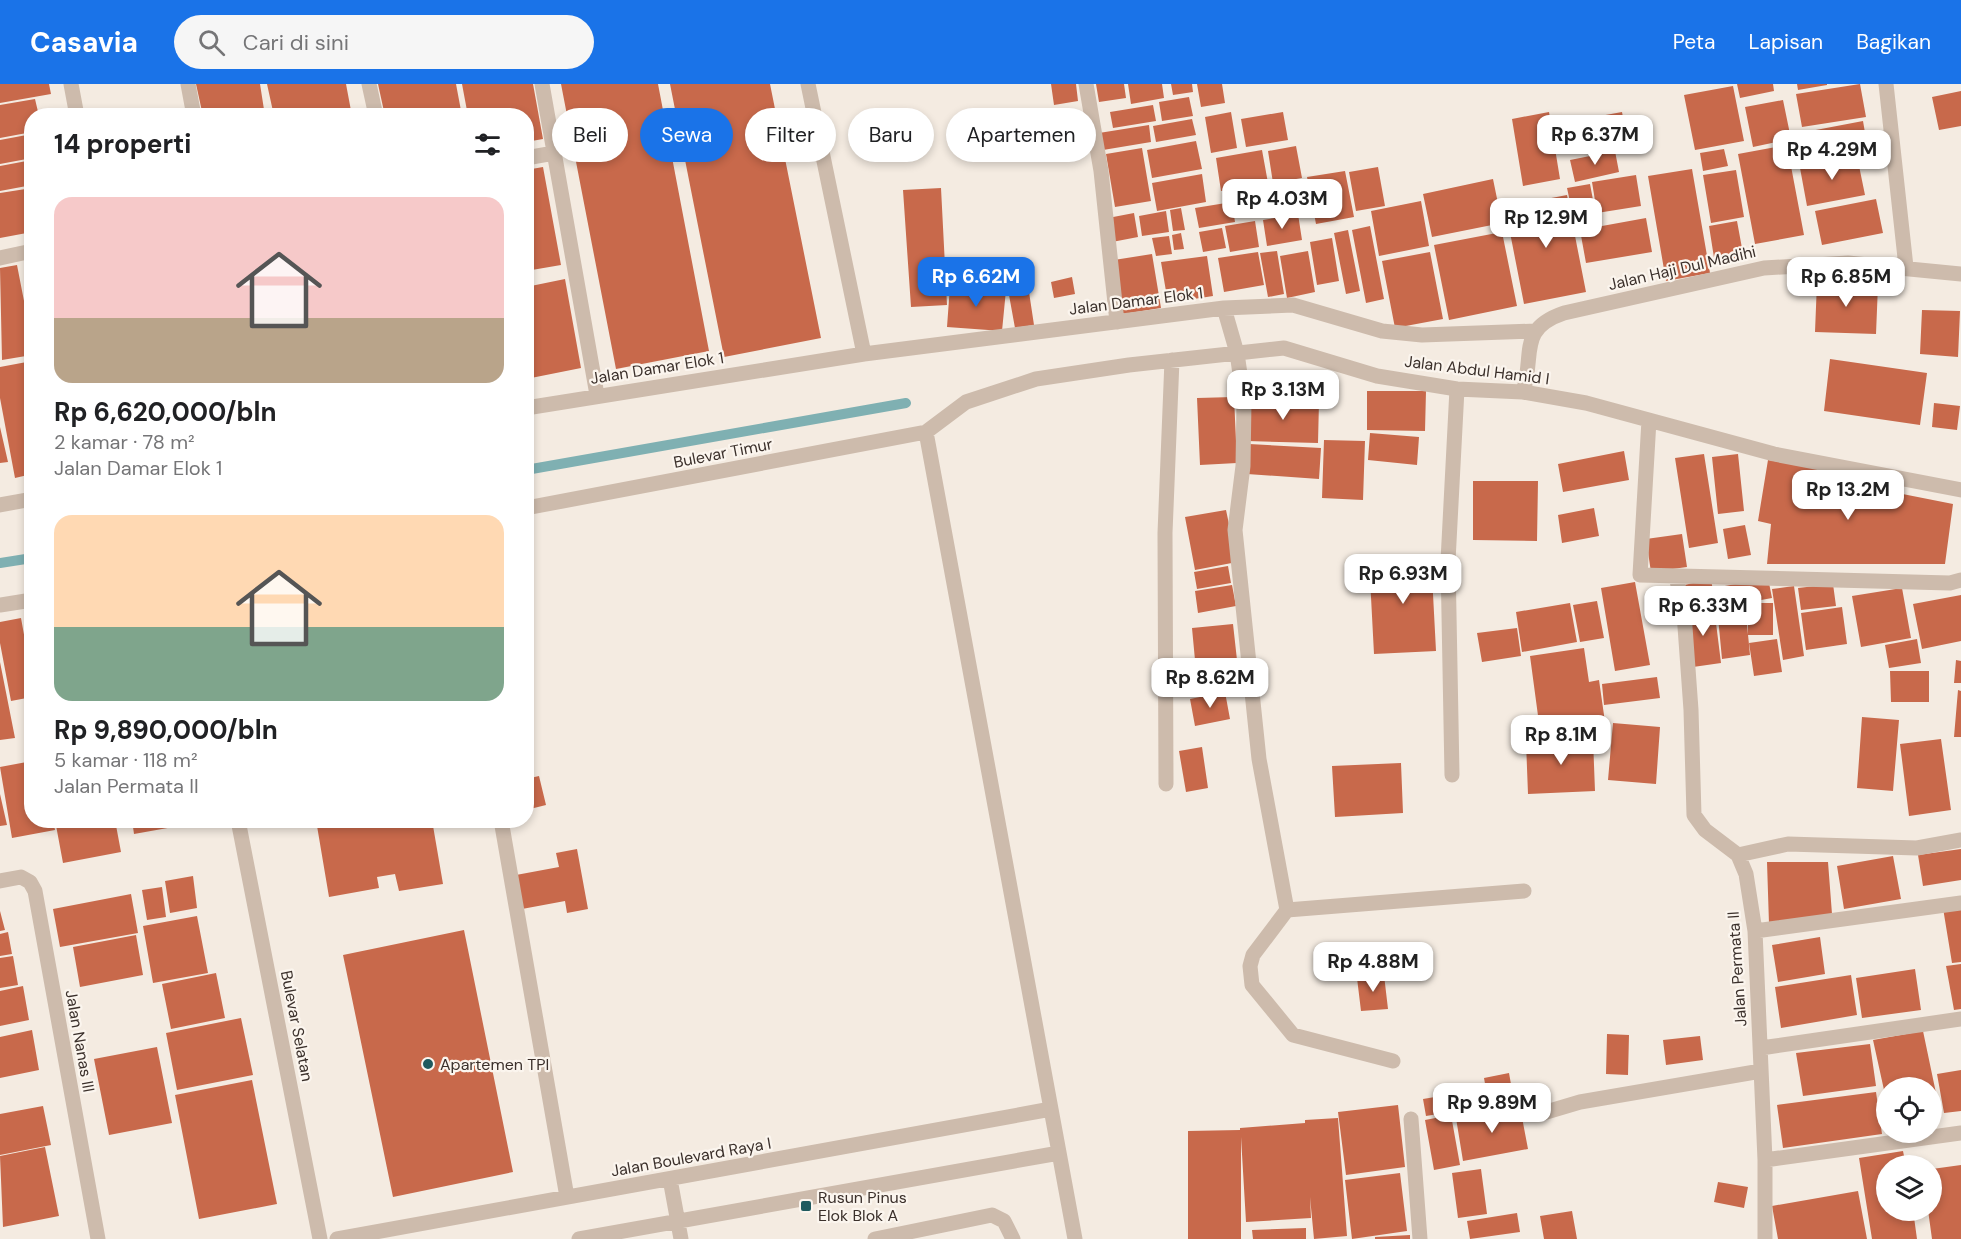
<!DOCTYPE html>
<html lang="id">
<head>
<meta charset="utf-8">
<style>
	:root { --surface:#fff; --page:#f6f6f6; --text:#202124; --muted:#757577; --accent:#1a73e8 }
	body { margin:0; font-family:"DM Sans",sans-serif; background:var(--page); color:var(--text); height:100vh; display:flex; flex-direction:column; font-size:22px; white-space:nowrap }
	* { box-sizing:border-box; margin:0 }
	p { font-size:20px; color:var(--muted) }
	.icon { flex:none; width:33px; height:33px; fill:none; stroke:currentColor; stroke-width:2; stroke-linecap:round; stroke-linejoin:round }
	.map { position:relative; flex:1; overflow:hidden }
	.side { position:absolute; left:24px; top:24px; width:510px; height:720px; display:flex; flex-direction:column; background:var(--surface); border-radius:24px; box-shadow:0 3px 9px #0003 }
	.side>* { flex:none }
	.top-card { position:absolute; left:552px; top:24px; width:570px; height:54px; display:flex; gap:12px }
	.buttons { position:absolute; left:1876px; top:993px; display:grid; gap:12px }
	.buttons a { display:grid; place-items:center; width:66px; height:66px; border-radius:50%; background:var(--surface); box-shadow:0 3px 9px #0003; font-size:30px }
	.price { position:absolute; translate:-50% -51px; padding:0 14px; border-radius:12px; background:#fff; color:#222; font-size:20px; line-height:39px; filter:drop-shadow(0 2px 3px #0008) }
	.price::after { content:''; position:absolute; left:50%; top:36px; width:18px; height:14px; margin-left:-9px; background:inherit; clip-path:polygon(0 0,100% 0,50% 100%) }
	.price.selected { background:var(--accent); color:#fff }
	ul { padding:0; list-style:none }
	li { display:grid; align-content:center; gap:12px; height:318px; padding:0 30px }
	li span { display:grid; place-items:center; height:186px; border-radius:18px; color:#555 }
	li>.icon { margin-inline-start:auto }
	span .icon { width:108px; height:108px; fill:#fffc; stroke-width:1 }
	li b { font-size:26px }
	h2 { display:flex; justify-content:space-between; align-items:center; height:72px; padding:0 30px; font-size:26px }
	.chip { padding:0 21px; border-radius:27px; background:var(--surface); box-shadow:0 3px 9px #0003; font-size:21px; line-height:54px }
	.chip.selected { background:var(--accent); color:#fff }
	header { display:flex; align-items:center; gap:36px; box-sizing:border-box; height:84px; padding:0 30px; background:var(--accent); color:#fff }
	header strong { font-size:28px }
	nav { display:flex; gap:33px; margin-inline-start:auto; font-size:21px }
	.search { width:420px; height:54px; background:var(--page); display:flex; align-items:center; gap:15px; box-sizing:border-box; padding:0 21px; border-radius:33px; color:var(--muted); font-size:22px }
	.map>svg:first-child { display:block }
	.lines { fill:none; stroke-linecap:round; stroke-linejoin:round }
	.stream { stroke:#7fb0b2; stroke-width:10 }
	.building { fill:#c8694b }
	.street { stroke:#cdbbac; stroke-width:15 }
	.poi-dot { fill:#1f5a5e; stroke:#fbf5ee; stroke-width:2 }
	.labels { text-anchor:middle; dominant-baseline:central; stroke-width:4.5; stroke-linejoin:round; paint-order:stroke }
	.street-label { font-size:16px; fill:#3b302b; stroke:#fbf5ee }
	.poi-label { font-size:16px; fill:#3b302b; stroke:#fbf5ee; text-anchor:start }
</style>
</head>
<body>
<header>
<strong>Casavia</strong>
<div class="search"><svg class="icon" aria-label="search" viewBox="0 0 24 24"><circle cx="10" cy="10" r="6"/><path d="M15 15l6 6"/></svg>Cari di sini</div>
<nav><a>Peta</a><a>Lapisan</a><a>Bagikan</a></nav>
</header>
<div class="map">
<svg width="1961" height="1155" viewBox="0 0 1961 1155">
	<rect width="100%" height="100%" fill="#f4ebe1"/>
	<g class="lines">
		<!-- stream -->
		<path class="stream" d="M526 386 906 319
			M0 479 32 474"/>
	</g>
	<!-- building -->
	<path class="building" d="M0 0H49L51 10 0 19Z
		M196 0H260L265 32H203Z
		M267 0H346L352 32H274Z
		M378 0H456L462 32H385Z
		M462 0H533L543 55 526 58V32H468Z
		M561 0H658L709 267 616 285Z
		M670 0H770L821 254 724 273Z
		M1051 0H1076L1078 17 1054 21Z
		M1096 0H1124L1126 14 1099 18Z
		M1128 0H1162L1164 14 1131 20Z
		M1171 0H1192L1193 8 1173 11Z
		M1197 0H1222L1225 19 1201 23Z
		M1737 0H1773L1774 7 1740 14Z
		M1797 0H1827V1L1798 6Z
		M1860 0 1866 33 1802 43 1796 10Z
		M1733 2 1744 57 1695 66 1684 11Z
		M1961 7V42L1939 46 1932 13Z
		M1189 13 1193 32 1162 37 1159 18Z
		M35 15 39 32H32V48L0 54V21Z
		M1783 16 1791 55 1753 63 1745 23Z
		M1153 21 1156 37 1113 44 1110 28Z
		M1231 28 1237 64 1211 69 1205 33Z
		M1283 28 1288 56 1246 63 1241 35Z
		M1549 28 1560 95 1523 102 1512 35Z
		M1622 28 1628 60 1573 70 1567 38Z
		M1192 35 1196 51 1156 58 1153 42Z
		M1863 37 1868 66 1806 78 1800 49Z
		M1149 41 1151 58 1103 66 1099 49Z
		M1065 43 1071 72 1036 78 1031 49Z
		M32 50V74L0 80V56Z
		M1196 57 1202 85 1152 94 1147 66Z
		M1787 61 1804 151 1755 160 1738 70Z
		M1296 62 1302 94 1273 99 1268 67Z
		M1142 64 1151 117 1115 123 1106 70Z
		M1724 65 1728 82 1703 87 1700 69Z
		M1262 66 1268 99 1221 107 1216 74Z
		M1615 67 1619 88 1575 98 1570 76Z
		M1857 72 1865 111 1807 122 1800 84Z
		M32 76V101L0 107V82Z
		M543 83 561 181 526 187V86Z
		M1378 83 1385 122 1356 127 1349 88Z
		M1692 85 1710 189 1666 197 1648 92Z
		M1736 86 1744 133 1711 139 1703 91Z
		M1345 87 1354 133 1316 140 1307 93Z
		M1202 90 1206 118 1157 127 1152 99Z
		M1636 91 1641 122 1597 129 1592 98Z
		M1493 95 1502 139 1432 153 1423 110Z
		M1590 100 1597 137 1575 141 1567 104Z
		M1294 103 1297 124 1242 134 1239 113Z
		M32 104V148L0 154V109Z
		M941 104 947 221 911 223 903 106Z
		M1567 111 1586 208 1524 220 1505 123Z
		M1876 115 1883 149 1822 161 1815 127Z
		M1421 117 1429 162 1379 172 1371 127Z
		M1232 118 1235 138 1199 144 1195 124Z
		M1181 124 1185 146 1173 147 1170 126Z
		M1166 127 1169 148 1142 152 1139 132Z
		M1134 129 1138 153 1112 158 1108 134Z
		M1298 130 1302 156 1267 162 1263 136Z
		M1646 134 1652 168 1586 179 1580 146Z
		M1255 137 1259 163 1230 168 1225 142Z
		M1737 137 1744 175 1715 180 1709 142Z
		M1370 142 1384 215 1366 219 1352 146Z
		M1222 144 1226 164 1203 168 1199 148Z
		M1348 146 1360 207 1346 210 1334 149Z
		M1502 148 1517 222 1449 236 1434 161Z
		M1181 149 1184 165 1174 166 1172 151Z
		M1169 152 1172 170 1156 172 1152 154Z
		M1332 154 1339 197 1317 201 1310 158Z
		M1277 167 1284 210 1268 213 1260 169Z
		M1308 167 1315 208 1287 214 1280 172Z
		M1258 168 1264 201 1224 208 1218 174Z
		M1430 168 1443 235 1395 244 1382 177Z
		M1152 170 1161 224 1123 230 1114 176Z
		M1207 172 1213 212 1168 219 1161 178Z
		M17 181 32 258V271L2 276 0 184Z
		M1072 193 1075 210 1054 214 1051 198Z
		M565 195 581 284 526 295V203Z
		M1817 198 1878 201 1876 250 1815 248Z
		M32 201V228H30L26 203Z
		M950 202 1006 206 1002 247 947 243Z
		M1029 208 1034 241 1015 244 1009 211Z
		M1922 226 1960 227 1958 273 1920 270Z
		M1830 275 1927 289 1920 341 1824 327Z
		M32 277V390L15 394 0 314V283Z
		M1367 307H1426L1425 347 1367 346Z
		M1234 313 1237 379 1200 381 1197 314Z
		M1248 316 1319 317 1318 359 1247 357Z
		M1934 319 1960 322 1957 346 1932 343Z
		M0 343 8 378 0 379Z
		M1370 349 1419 353 1417 381 1368 376Z
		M1324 356 1365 357 1363 416 1322 414Z
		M1249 360 1321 364 1319 395 1247 390Z
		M1624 367 1629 396 1563 408 1558 380Z
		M1704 370 1718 459 1689 464 1675 374Z
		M1738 370 1744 427 1718 430 1712 373Z
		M1768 376 1838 388 1837 397 1953 420 1945 480H1767L1771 440 1758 437Z
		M1473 397H1538L1537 457 1473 456Z
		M1594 424 1599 452 1562 459 1558 431Z
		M1226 426 1237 478 1195 486 1185 433Z
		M1745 441 1751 471 1728 475 1723 445Z
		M1682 450 1687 483 1651 488 1646 455Z
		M1431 472 1436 567 1374 570 1369 475Z
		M1228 482 1231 499 1197 505 1194 488Z
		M1768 494 1772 514 1718 524 1714 504Z
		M1711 495 1714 513 1684 519 1680 502Z
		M1635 498 1650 581 1615 587 1601 504Z
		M1833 500 1836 522 1801 526 1798 504Z
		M1232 501 1236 522 1198 529 1195 507Z
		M1794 502 1804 572 1783 576 1772 505Z
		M1902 504 1911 554 1861 563 1852 512Z
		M1961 511V557L1922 565 1913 520Z
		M1597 517 1604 554 1580 558 1573 521Z
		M1570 519 1577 558 1522 568 1516 528Z
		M1748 519H1773V551H1748Z
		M1714 523 1721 579 1693 583 1686 526Z
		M1842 523 1847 560 1806 566 1801 529Z
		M1746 530 1750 571 1722 575 1718 533Z
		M21 534 32 595V613L11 617 0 559V538Z
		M1233 540 1240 603 1198 608 1192 544Z
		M1517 544 1521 572 1482 578 1477 549Z
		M1777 555 1782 588 1754 592 1749 559Z
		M1917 555 1921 579 1889 584 1885 561Z
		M1584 564 1589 598 1599 596 1606 645 1541 654 1530 572Z
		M1956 576 1961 577V599H1954Z
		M0 578 15 654 0 656Z
		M1890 587H1929V618H1891Z
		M1657 593 1660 614 1604 621 1602 600Z
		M1958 606 1961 607V653H1954Z
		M1225 608 1230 635 1195 642 1190 615Z
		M1862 633 1899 636 1893 707 1857 704Z
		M1613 639 1660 643 1656 700 1608 696Z
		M1593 655 1595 707 1528 710 1526 658Z
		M1941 655 1951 726 1909 732 1900 660Z
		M1202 663 1208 704 1186 708 1179 667Z
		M32 677V736H53L55 746 12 754 0 683Z
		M1401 679 1403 729 1335 733 1332 682Z
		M539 692 546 721 526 726V695Z
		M0 710 7 741 0 742Z
		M55 736H115L121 768 63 779Z
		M132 736H189L190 740 134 750Z
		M316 736H432L443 800 399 807 395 790 377 793 379 804 329 813Z
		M577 765 588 825 567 829 565 817 522 825 516 791 559 783 556 769Z
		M1961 765V796L1923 802 1918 771Z
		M1893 772 1901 815 1844 825 1837 782Z
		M1767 778H1828L1832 830 1769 840Z
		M193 792 197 824 170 829 165 797Z
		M162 803 166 833 147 836 142 806Z
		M131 810 138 849 60 863 53 825Z
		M1961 821V878L1952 879 1943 824Z
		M0 827 5 846 0 847Z
		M197 832 208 889 153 899 143 842Z
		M464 846 513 1088 393 1113 343 871Z
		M8 848 12 870 0 872V850Z
		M136 851 143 891 80 903 73 863Z
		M1820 853 1825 890 1778 898 1772 861Z
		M13 872 18 901 0 904V874Z
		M1961 880V925L1954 926 1946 882Z
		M1915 885 1921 926 1862 934 1856 894Z
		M216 889 225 934 171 945 162 900Z
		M1384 891 1388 925 1361 927 1357 894Z
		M1851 891 1857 931 1781 944 1775 903Z
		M23 902 29 936 0 942V907Z
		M241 934 253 991 177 1006 166 949Z
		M32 946 39 986 0 994V953Z
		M1923 947 1941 1033 1932 1034V1004H1887L1886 1015 1873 956Z
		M1607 950 1629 951 1628 991 1606 990Z
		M1700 952 1703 976 1666 981 1663 956Z
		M1870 960 1876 1002 1803 1012 1796 969Z
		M157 963 172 1039 109 1051 94 975Z
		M1961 986V1027L1944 1029 1937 990Z
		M1509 989 1514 1017 1489 1022 1484 994Z
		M252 996 277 1120 199 1135 175 1011Z
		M1876 1008 1882 1050 1783 1064 1777 1021Z
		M1459 1009 1462 1026 1426 1032 1423 1015Z
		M1398 1021 1405 1083 1346 1091 1338 1028Z
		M43 1022 51 1061 0 1071V1030Z
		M1520 1023 1528 1065 1463 1077 1456 1034Z
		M1451 1031 1460 1081 1434 1086 1425 1036Z
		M1338 1034 1347 1152 1314 1155 1310 1113 1311 1134 1246 1138 1241 1053V1155H1188V1047L1240 1046V1044L1305 1039V1036Z
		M45 1063 59 1132 3 1143 0 1072Z
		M1903 1067 1906 1082H1887V1126H1913L1917 1155H1872L1859 1074Z
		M1961 1081V1155H1932L1928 1126H1932V1085Z
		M1481 1085 1487 1130 1458 1134 1452 1089Z
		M1400 1089 1407 1147 1352 1155 1345 1096Z
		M1718 1098 1748 1103 1744 1124 1714 1118Z
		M1858 1107 1867 1155H1778L1772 1122Z
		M1572 1127 1577 1155H1544L1540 1132Z
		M1517 1129 1520 1148 1470 1155 1467 1137Z
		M1306 1144V1155H1253L1252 1146Z
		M1410 1151V1155H1375V1153Z"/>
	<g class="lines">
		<!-- street -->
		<path class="street" d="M71 0 77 32
			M188 0 194 32
			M369 0 376 32
			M542 0 597 311
			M808 0 864 270
			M1086 0 1101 87 1117 238
			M1886 0 1906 183
			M526 74 554 69
			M0 174 32 167
			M1224 224 1293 221 1382 247 1422 251 1536 247
			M1523 308C1535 271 1517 245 1564 229L1764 184 1848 179 1961 190
			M526 324 864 270 1224 224 1237 269 1244 318 1243 382 1235 446 1259 675 1287 826
			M1649 336 1640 491 1950 499 1961 496
			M926 348 1075 1155
			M0 421 32 415
			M526 424 926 348 966 318 1036 295 1129 281 1284 264 1377 292 1457 305 1523 308 1586 319 1774 370 1961 406
			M1676 492 1684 529 1691 626 1694 731 1705 746 1738 771 1746 790 1755 847 1765 1076V1155
			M0 521 32 516
			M1452 691 1448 477 1457 305
			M1166 700 1165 449 1172 276
			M238 736 320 1155
			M501 736 567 1113
			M1738 771 1788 760 1917 764 1961 756
			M0 797 21 793 30 798 35 807 98 1155
			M1755 847 1961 819
			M1761 964 1961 935
			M1393 977 1293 951 1252 901 1250 882 1253 871 1287 826 1524 807
			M1543 1029 1580 1018 1761 987
			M1411 1035 1420 1155
			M1765 1076 1961 1049
			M670 1095 681 1155
			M337 1155 1051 1025
			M579 1155 1059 1069
			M875 1155 992 1131 1004 1137 1013 1155"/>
	</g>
	<!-- markers -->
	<g class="poi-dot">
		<circle cx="428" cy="980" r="6"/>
		<rect x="800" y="1116" width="12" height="12" rx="3"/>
	</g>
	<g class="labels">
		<!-- street labels -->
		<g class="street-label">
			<text transform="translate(1682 184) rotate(-13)">Jalan Haji Dul Madihi</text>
			<text transform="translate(1136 217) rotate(-7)">Jalan Damar Elok 1</text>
			<text transform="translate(657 284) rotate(-9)">Jalan Damar Elok 1</text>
			<text transform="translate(1477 286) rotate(7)">Jalan Abdul Hamid I</text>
			<text transform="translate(723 369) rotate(-11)">Bulevar Timur</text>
			<text transform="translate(1737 885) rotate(-94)">Jalan Permata II</text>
			<text transform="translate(297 942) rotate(79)">Bulevar Selatan</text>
			<text transform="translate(80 957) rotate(80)">Jalan Nanas III</text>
			<text transform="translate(691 1073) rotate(-10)">Jalan Boulevard Raya I</text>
		</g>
		<!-- poi labels -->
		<g class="poi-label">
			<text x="440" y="980">Apartemen TPI</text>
			<text x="818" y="1113">Rusun Pinus<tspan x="818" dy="18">Elok Blok A</tspan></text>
		</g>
	</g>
</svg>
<div class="buttons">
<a><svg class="icon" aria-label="locate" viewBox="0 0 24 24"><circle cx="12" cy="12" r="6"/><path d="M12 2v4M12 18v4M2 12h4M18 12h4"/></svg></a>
<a><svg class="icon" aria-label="layers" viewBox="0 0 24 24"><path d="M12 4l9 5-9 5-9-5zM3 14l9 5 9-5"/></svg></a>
</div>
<b class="price" style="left:1595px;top:82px">Rp 6.37M</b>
<b class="price" style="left:1832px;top:97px">Rp 4.29M</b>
<b class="price" style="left:1282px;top:146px">Rp 4.03M</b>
<b class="price" style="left:1546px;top:165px">Rp 12.9M</b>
<b class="price selected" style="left:976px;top:224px">Rp 6.62M</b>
<b class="price" style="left:1846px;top:224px">Rp 6.85M</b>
<b class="price" style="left:1283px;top:337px">Rp 3.13M</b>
<b class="price" style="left:1848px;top:437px">Rp 13.2M</b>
<b class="price" style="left:1403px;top:521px">Rp 6.93M</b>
<b class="price" style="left:1703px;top:553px">Rp 6.33M</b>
<b class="price" style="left:1210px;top:625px">Rp 8.62M</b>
<b class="price" style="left:1561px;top:682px">Rp 8.1M</b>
<b class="price" style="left:1373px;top:909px">Rp 4.88M</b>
<b class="price" style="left:1492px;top:1050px">Rp 9.89M</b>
<div class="top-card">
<a class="chip">Beli</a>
<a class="chip selected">Sewa</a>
<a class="chip">Filter</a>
<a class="chip">Baru</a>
<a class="chip">Apartemen</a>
</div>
<section class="side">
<h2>14 properti<svg class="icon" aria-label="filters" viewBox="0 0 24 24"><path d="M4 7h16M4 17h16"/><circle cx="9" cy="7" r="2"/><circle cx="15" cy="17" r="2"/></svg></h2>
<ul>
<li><span style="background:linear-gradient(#f6c9c9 65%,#b9a48a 0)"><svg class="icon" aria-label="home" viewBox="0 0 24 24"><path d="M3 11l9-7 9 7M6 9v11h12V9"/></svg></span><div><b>Rp 6,620,000/bln</b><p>2 kamar · 78 m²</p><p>Jalan Damar Elok 1</p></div></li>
<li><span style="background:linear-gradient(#ffd9b3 60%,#7fa58c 0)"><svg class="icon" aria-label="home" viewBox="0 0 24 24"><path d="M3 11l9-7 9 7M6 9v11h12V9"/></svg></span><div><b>Rp 9,890,000/bln</b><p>5 kamar · 118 m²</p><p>Jalan Permata II</p></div></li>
</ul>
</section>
</div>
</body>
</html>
